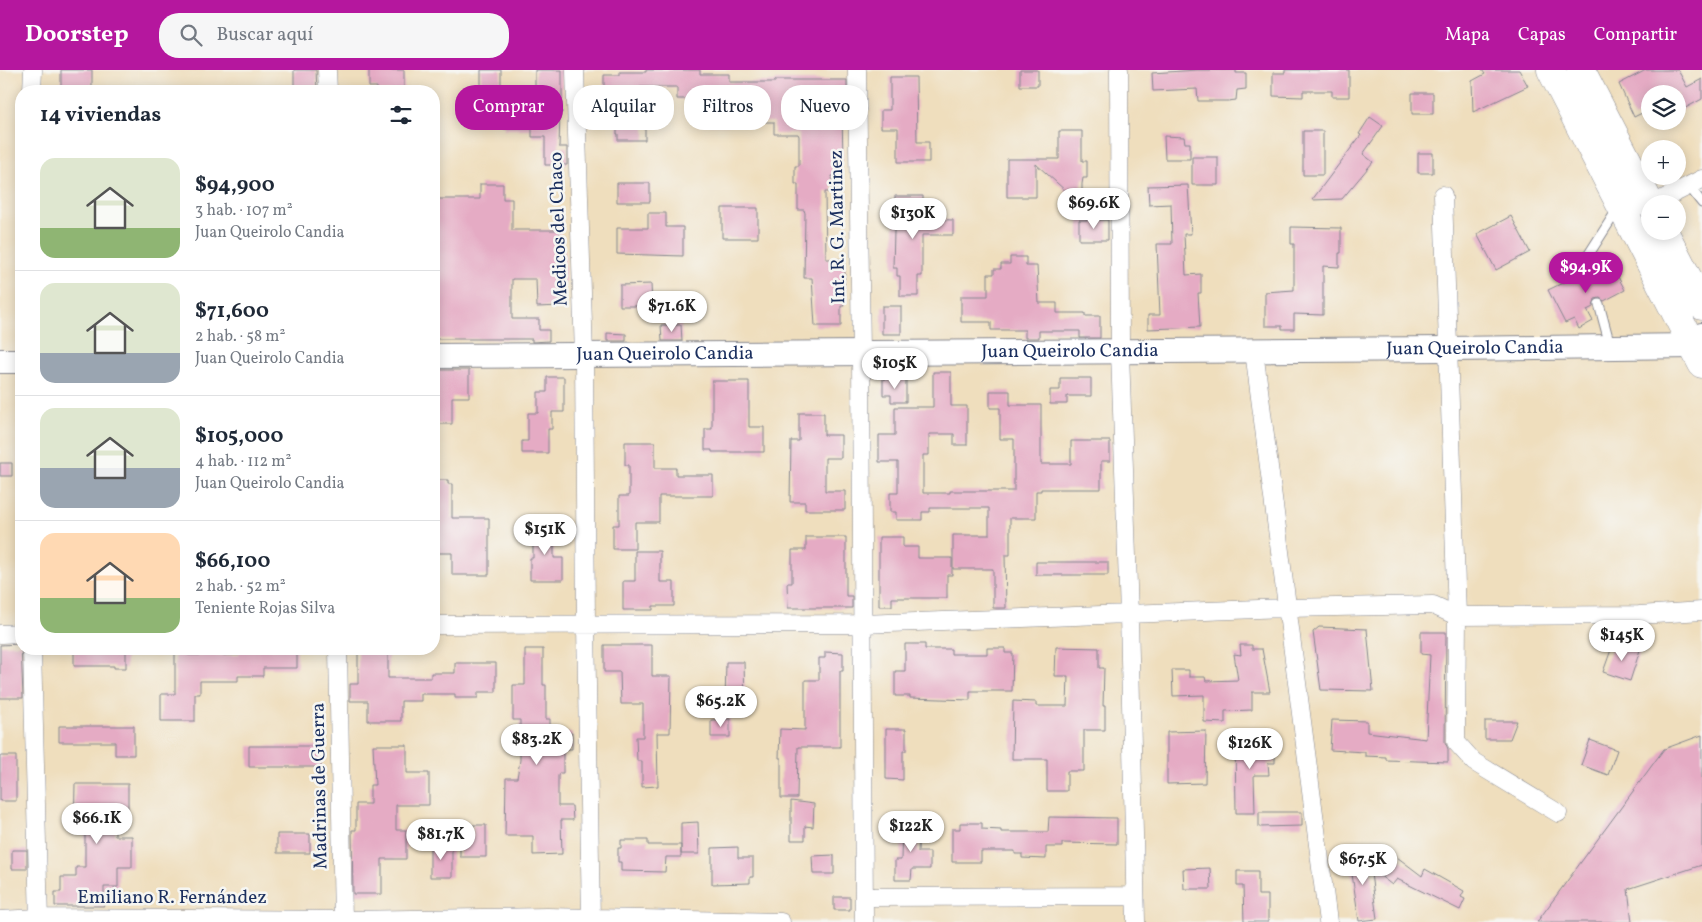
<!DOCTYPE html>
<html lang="es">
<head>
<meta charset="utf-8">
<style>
	:root { --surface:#fff; --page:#f6f6f7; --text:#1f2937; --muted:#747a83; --line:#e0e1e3; --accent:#b5179e }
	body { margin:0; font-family:Vollkorn,serif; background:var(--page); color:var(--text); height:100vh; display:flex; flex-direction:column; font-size:19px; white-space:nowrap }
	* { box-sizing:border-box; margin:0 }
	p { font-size:16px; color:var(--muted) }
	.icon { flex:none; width:28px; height:28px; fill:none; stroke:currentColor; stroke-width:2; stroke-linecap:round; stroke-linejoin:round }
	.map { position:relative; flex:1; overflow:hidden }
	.drawer { position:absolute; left:15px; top:15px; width:425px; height:570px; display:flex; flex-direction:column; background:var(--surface); border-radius:20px; box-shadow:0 2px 12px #0003 }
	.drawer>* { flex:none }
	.banner { position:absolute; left:455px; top:15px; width:475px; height:45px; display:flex; gap:10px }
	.buttons { position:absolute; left:1641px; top:15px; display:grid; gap:10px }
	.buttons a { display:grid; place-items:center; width:45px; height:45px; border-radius:50%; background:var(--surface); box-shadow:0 2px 12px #0003; font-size:25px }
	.price { position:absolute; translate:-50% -42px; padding:0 11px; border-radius:18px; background:#fff; color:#222; font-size:16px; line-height:32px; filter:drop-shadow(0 1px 2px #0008) }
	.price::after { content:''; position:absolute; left:50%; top:30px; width:15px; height:11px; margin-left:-8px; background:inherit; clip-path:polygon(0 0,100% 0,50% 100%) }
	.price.current { background:var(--accent); color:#fff }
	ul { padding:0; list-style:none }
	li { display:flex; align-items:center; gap:15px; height:125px; padding:0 25px }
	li+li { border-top:1px solid var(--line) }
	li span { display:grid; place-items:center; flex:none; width:140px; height:100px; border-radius:15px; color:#555 }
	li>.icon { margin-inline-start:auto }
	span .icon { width:60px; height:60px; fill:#fffc; stroke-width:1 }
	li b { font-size:21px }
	h2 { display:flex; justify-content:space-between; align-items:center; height:60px; padding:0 25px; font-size:21px }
	.tag { padding:0 18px; border-radius:20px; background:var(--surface); box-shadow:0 2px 12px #0003; font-size:18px; line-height:45px }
	.tag.current { background:var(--accent); color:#fff }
	header { display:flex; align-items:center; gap:30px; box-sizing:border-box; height:70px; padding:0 25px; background:var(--accent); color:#fff }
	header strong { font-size:24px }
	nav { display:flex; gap:28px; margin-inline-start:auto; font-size:18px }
	.search { width:350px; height:45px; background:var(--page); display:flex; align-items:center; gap:12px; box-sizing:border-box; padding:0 18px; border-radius:20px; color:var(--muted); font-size:19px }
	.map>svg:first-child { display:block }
	.building { fill:#e5abc4 }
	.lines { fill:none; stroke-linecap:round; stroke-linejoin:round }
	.lane-casing { stroke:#85868e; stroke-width:11 }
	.street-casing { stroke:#85868e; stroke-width:19 }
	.secondary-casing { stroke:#85868e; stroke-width:26 }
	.highway-casing { stroke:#85868e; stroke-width:29 }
	.lane { stroke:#fff; stroke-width:9 }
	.street { stroke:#fff; stroke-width:18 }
	.secondary { stroke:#fff; stroke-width:24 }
	.highway { stroke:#fff; stroke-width:28 }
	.labels { text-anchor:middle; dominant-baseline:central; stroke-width:5; stroke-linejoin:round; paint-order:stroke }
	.street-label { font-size:19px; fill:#1b2f5e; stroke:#f6f6f2 }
</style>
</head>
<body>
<header>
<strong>Doorstep</strong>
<div class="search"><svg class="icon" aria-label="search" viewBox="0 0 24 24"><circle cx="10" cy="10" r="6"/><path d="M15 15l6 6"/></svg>Buscar aquí</div>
<nav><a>Mapa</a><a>Capas</a><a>Compartir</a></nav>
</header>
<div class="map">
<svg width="1702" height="852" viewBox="0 0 1702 852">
	<rect width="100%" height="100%" fill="#f6f6f2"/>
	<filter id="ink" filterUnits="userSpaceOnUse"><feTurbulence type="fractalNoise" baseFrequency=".02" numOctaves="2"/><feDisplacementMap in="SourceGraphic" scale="10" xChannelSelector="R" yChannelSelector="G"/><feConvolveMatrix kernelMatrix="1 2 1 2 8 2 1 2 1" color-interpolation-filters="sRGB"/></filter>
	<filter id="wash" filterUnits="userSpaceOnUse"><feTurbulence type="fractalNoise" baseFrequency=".0096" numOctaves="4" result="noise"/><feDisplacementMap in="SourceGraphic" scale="20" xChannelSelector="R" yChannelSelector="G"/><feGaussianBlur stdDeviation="1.12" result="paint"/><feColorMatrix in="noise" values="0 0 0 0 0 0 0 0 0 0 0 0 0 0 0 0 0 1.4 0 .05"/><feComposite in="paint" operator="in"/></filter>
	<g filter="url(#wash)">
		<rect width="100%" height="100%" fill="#efdebd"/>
		<g id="blocks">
			<!-- building -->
			<path class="building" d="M61 0H92V21H61Z
				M294 0H316L317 21H294Z
				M369 0H404V21H377V17H369Z
				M481 0H501V19H535V0H562V43H560L559 77H567V95H545V67H532V59H504V54H502V36H481Z
				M646 0H700V4H729V12H775V10H847V42H842L843 91H839V106H832V122H825L826 189H845L844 236H841V256H815L812 208H804L805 143 804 140H798V114H795V96H799V66L798 64H774V52H729V55H709V29H677V17H640V44H645V70H618V64H617V18H604V5H620V2H646Z
				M1020 0H1038V16H1020Z
				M1197 0H1236V3H1246V19L1237 20 1236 30 1228 31H1198L1197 19 1153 21 1152 3Z
				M1285 0H1349V27H1332V21H1303V27L1273 26V3H1285Z
				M1482 0H1519L1528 16 1473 42 1472 11 1485 4Z
				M1646 0H1678L1687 17 1702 9V29L1678 42V24H1650V39L1634 47 1619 14Z
				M890 7H916L917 72H929V92H898V58H881V40H890Z
				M1412 23H1433V44H1412Z
				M1370 47 1383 56 1363 84 1373 92 1342 129 1312 130 1361 65 1359 64Z
				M1059 61H1082V91H1087V108H1083L1082 114V144H1067V122L1036 94V127H1007V89H1059Z
				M1303 61H1323V105H1303Z
				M1164 66 1184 67 1185 73H1190V89H1165Z
				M1418 83H1433V103H1418Z
				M1192 87H1218V115H1192Z
				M617 113H650V132H617Z
				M480 114H503V129H512V160H560V180H565V215H560L561 236 537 237 536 209H512V249H539V260H549V271L532 272V269H434V129H480Z
				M1188 115 1191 164H1184L1186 205 1201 204V223H1198L1200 257 1148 259V245H1160L1157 174H1172L1171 134 1149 135 1148 116Z
				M895 126H923V149L953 150V165H922V206H918V226H900V206H897V198H893Z
				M722 138H758V168H722Z
				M648 143H666V157H683V186L617 184V158H648Z
				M1511 146 1530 182 1496 200 1477 164Z
				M1079 150H1108V170H1079Z
				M1291 157 1341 158V183H1339V197L1323 196V245L1294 244V259H1282V256H1265V222L1294 220V174H1291Z
				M1010 187H1026V196H1037L1039 233H1057V243H1085V246H1100V268H1080V261H1039V268H1025V260H991V252H961V226H988V204H994V199H1001V194H1010Z
				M1610 192 1625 220 1604 231 1600 228 1595 229 1593 237 1587 240 1593 251 1579 259 1574 249 1565 253 1548 220 1571 209 1572 211 1581 207 1586 210 1590 209 1592 207 1594 200Z
				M651 214 652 236H620V215Z
				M882 236H901V264H882Z
				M661 255H681L682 271H662Z
				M607 263 626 264V271H607Z
				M434 300H469V327H452V354H434Z
				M933 302H951V336H967V375H954V364H929V385H923V423H950V421H1014V369H1000V338H990V321H1010V335H1041V394H1071V371H1110V391H1101V419H1041V421H1036V448H1010V485H1005L1006 538H993V499H953V465H989V438H930V442H922V450H896V442H890V423H898V392H879V365H895V337H933Z
				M547 307H564V342H552V359H548V383H522V371H528V343H538V322H547Z
				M1060 308H1091V326H1067V334H1050V320H1060Z
				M883 309H906V332H891V325H883Z
				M712 311H749V357H764V382H712V380H705V359H712Z
				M799 343H824V365H841V388H825V421H845V440H805V432H790L791 371H799Z
				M625 372H655V398H676V405H713V426H659V452H635V479H613V455H619V426H629V395H625Z
				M0 393H12V406H0Z
				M434 410H448V414H452V448H489V505H452V483H434Z
				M533 456H554V488H563V510H530V488H533Z
				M806 467H846V526H852V538H788L787 513H792V480H806Z
				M879 467H903V477H918V488H952V505H947V528H892V536H879Z
				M635 481H660V512H674V536H653V540H623V511H635Z
				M1036 492H1108V505H1036Z
				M1319 557 1367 559 1373 621 1321 620 1313 562Z
				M1421 562H1446L1445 672 1448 679V692L1386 690V687L1365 686V682L1330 680 1332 650 1367 651V662L1426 669 1430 585 1421 584Z
				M1620 572 1640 580 1630 611 1603 602 1612 577 1617 579Z
				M21 574 23 628H0V575Z
				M905 574H925V579H951V584H987V578H1005V583H1013L1012 621H970V630L910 628V626H895V601H905Z
				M604 575H652V606H671L670 663H657L658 716 642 717V691H637L636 667H643V634H621L620 602H604Z
				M1240 575H1252V579H1262L1270 622H1252V640L1225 641V653L1204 652V625L1173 626 1172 600H1189V607H1205L1206 611 1238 610 1234 584 1241 585Z
				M1056 577 1099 578V598H1104L1103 636H1105V660H1084V701H1067V721H1047V689H1012L1013 631 1036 632V636H1067L1068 606H1055Z
				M74 579H126V598H114V596H74Z
				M239 579H297V598H263V606H238V611H200V624H195V651H161V624H175V581H188V585H239Z
				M358 579H388V608H431V603H455V593H496V622H478V628H455V624H421V631H401V651H368V631H350V614H358Z
				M525 579H543V615H546V649H550V663H572V679H563V703H559L558 706V736H572L573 750H561L562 784 533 785V766H505L506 708H517L520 690V650H513V615H525Z
				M825 582 843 583V601H840V677H798L797 728H781V688H779L780 659 805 660V610H819V588H825Z
				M726 592H744L745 632 725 633Z
				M730 649V667H711V650Z
				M1485 651H1517L1510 669H1485Z
				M59 656H134V685H115V672H59Z
				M886 659H906V681H903V710L886 709Z
				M1206 661 1205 713 1167 714V662Z
				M1702 665V795L1628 819 1632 852H1537L1664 679Z
				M1235 668H1268V680H1275V693H1268L1269 705H1254L1255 743H1236Z
				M1590 670 1617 680 1608 705 1581 695Z
				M373 675H407V703H429V735H396V760H406V789H382V824H353L352 760H356V734H370V715H375Z
				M249 676H321V697H249Z
				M0 686H16V731H0Z
				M75 714H128V739H115V766H132V797H118V817H104V836H55V822H61V807H76V797H85V760H74Z
				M791 731 814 734 813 757 805 756V770H791Z
				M1259 742H1302V756L1259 757Z
				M1049 747 1117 748V774L1062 773V777H1046V789L1022 788V784H1015V781H981V792H952V759H960V753H982V759L1001 760V762H1048Z
				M698 752 699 784H681V753Z
				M902 753H919L918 782H930V799H912L911 810H895V790H901Z
				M473 755H486V787H460V767H473Z
				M277 764H310V783H277Z
				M621 770H648V775H681V787H666L665 802 621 801V792H618V778H621Z
				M430 776H452V807H430Z
				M738 777V788H753V807H750V813L712 814V778Z
				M12 780H27V799H12Z
				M1368 781 1377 849 1359 851 1349 784Z
				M1393 784 1422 806 1425 799 1464 821 1461 827 1465 829 1460 840 1397 809 1392 815 1378 804Z
				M834 785V804H813L812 786Z
				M1210 798 1211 819H1184L1183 799Z
				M1237 801H1258V825H1268V852H1244L1243 816H1237Z
				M834 827H850V840H834Z"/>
		</g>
	</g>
	<g filter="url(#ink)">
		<use href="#blocks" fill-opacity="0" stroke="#85868e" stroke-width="1"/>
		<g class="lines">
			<!-- lane casing -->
			<g class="lane-casing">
				<path id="lane" d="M1688 115 1702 133
					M1587 204 1589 184 1617 140
					M1599 234 1610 275"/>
			</g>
			<!-- street casing -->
			<g class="street-casing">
				<path id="street" d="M327 0 328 21
					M575 0 584 286 586 555 591 852
					M857 0 861 284 864 852
					M1119 0 1120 282 1129 545 1136 852
					M32 21 33 0
					M1443 125 1457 546 1456 672 1474 692 1558 743
					M1653 134 1702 109
					M1254 281 1328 852
					M434 555 862 554 1287 538 1433 535 1457 546 1639 545 1702 541
					M0 564 21 563
					M32 579 39 852
					M338 579 343 852
					M864 827 1135 826
					M0 850 39 848 343 850 547 847 781 852"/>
			</g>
			<!-- secondary casing -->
			<g class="secondary-casing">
				<g id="secondary">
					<path id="s1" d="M434 286 1448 279 1693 276 1702 265"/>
					<path d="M0 291H21"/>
				</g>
			</g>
			<!-- highway casing -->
			<g class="highway-casing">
				<path id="highway" d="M1551 0 1702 294
					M1581 0 1650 134
					M1664 161 1702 236"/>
			</g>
			<!-- lane -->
			<use href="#lane" class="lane"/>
			<!-- street -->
			<use href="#street" class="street"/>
			<!-- secondary -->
			<use href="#secondary" class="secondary"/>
			<!-- highway -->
			<use href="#highway" class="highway"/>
		</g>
	</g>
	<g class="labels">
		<!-- street labels -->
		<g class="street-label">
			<text transform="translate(838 157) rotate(-91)">Int. R. G. Martinez</text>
			<text transform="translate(559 159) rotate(-92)">Medicos del Chaco</text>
			<text stroke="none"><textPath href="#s1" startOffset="1041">Juan Queirolo Candia</textPath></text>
			<text stroke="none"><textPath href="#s1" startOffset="636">Juan Queirolo Candia</textPath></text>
			<text stroke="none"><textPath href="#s1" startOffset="231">Juan Queirolo Candia</textPath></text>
			<text transform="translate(320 716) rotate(-91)">Madrinas de Guerra</text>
			<text x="172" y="828">Emiliano R. Fernández</text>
		</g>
	</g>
</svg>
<div class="buttons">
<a><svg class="icon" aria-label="layers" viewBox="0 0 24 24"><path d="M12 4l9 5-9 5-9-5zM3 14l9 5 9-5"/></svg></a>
<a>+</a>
<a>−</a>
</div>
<b class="price" style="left:1094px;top:160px">$69.6K</b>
<b class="price" style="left:913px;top:170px">$130K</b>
<b class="price current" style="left:1586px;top:224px">$94.9K</b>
<b class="price" style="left:672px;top:263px">$71.6K</b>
<b class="price" style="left:895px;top:320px">$105K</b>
<b class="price" style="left:545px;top:486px">$151K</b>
<b class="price" style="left:1622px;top:592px">$145K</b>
<b class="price" style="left:721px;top:658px">$65.2K</b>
<b class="price" style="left:537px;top:696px">$83.2K</b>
<b class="price" style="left:1250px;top:700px">$126K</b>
<b class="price" style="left:97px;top:775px">$66.1K</b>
<b class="price" style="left:911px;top:783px">$122K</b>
<b class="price" style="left:441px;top:791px">$81.7K</b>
<b class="price" style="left:1363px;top:816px">$67.5K</b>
<div class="banner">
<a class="tag current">Comprar</a>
<a class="tag">Alquilar</a>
<a class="tag">Filtros</a>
<a class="tag">Nuevo</a>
</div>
<section class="drawer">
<h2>14 viviendas<svg class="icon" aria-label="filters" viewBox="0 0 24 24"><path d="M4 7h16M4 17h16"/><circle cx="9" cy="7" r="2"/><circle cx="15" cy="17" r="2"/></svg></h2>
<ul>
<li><span style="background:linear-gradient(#dfe7d0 70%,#8fb573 0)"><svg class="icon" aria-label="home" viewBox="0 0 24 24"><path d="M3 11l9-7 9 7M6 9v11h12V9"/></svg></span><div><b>$94,900</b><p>3 hab. · 107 m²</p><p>Juan Queirolo Candia</p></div></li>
<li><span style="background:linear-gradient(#dfe7d0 70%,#9aa5b1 0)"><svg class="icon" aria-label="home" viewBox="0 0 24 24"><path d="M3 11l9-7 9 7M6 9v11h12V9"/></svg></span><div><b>$71,600</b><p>2 hab. · 58 m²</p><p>Juan Queirolo Candia</p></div></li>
<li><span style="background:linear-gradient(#dfe7d0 60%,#9aa5b1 0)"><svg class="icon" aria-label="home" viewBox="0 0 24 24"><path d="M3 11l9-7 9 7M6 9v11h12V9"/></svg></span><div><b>$105,000</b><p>4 hab. · 112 m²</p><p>Juan Queirolo Candia</p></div></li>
<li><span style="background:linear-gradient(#ffd9b3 65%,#8fb573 0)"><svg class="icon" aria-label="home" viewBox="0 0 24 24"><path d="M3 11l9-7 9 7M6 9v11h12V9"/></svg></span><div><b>$66,100</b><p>2 hab. · 52 m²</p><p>Teniente Rojas Silva</p></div></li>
</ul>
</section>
</div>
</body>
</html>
